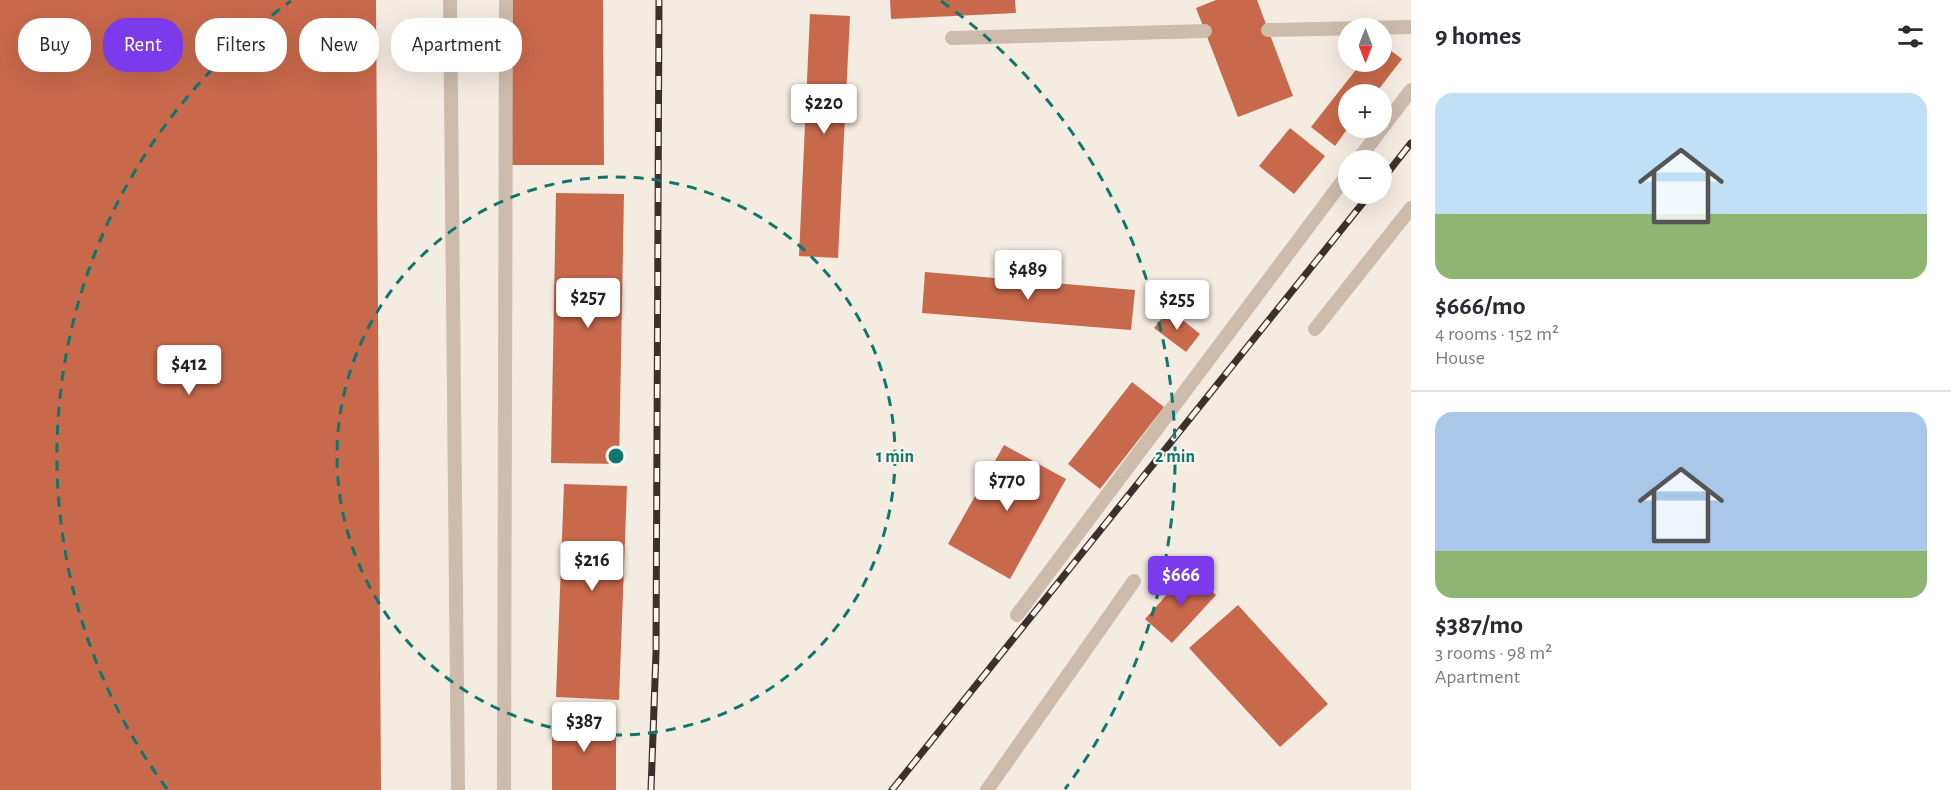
<!DOCTYPE html>
<html lang="en">
<head>
<meta charset="utf-8">
<style>
	:root { --surface:#fff; --page:#f2f2f3; --text:#2b2b33; --muted:#7c7c81; --line:#e1e1e2; --accent:#7c3aed }
	body { margin:0; font-family:"Alegreya Sans",sans-serif; background:var(--page); color:var(--text); height:100vh; display:flex; flex-direction:column; font-size:22px; white-space:nowrap }
	* { box-sizing:border-box; margin:0 }
	p { font-size:20px; color:var(--muted) }
	.icon { flex:none; width:33px; height:33px; fill:none; stroke:currentColor; stroke-width:2; stroke-linecap:round; stroke-linejoin:round }
	.map { position:relative; flex:1; overflow:hidden }
	.sheet { display:flex; flex-direction:column; background:var(--surface); width:540px }
	.sheet>* { flex:none }
	.top-card { position:absolute; left:18px; top:18px; width:570px; height:54px; display:flex; gap:12px }
	.needle { width:39px; rotate:180deg }
	.controls { position:absolute; left:1338px; top:18px; display:grid; gap:12px }
	.controls a { display:grid; place-items:center; width:54px; height:54px; border-radius:50%; background:var(--surface); box-shadow:0 6px 24px #0002; font-size:30px }
	.price { position:absolute; translate:-50% -51px; padding:0 14px; border-radius:6px; background:#fff; color:#222; font-size:20px; line-height:39px; filter:drop-shadow(0 2px 3px #0008) }
	.price::after { content:''; position:absolute; left:50%; top:36px; width:18px; height:14px; margin-left:-9px; background:inherit; clip-path:polygon(0 0,100% 0,50% 100%) }
	.price.selected { background:var(--accent); color:#fff }
	ul { padding:0; list-style:none }
	li { display:grid; align-content:center; gap:12px; height:318px; padding:0 24px }
	li+li { border-top:2px solid var(--line) }
	li span { display:grid; place-items:center; height:186px; border-radius:18px; color:#555 }
	li>.icon { margin-inline-start:auto }
	span .icon { width:108px; height:108px; fill:#fffc; stroke-width:1 }
	li b { font-size:26px }
	h2 { display:flex; justify-content:space-between; align-items:center; height:72px; padding:0 24px; font-size:26px }
	.pill { padding:0 21px; border-radius:24px; background:var(--surface); box-shadow:0 6px 24px #0002; font-size:21px; line-height:54px }
	.pill.selected { background:var(--accent); color:#fff }
	main { display:flex; flex:1; min-height:0 }
	.map>svg:first-child { display:block }
	.building { fill:#c8694b }
	.lines { fill:none; stroke-linecap:round; stroke-linejoin:round }
	.lane { stroke:#cdbbac; stroke-width:14 }
	.rail-casing { stroke:#3b302b; stroke-width:7 }
	.rail { stroke:#fbf5ee; stroke-width:4.5; stroke-dasharray:14; stroke-linecap:butt }
	.ring { fill:none; stroke:#0f766e; stroke-width:3; stroke-dasharray:10 8 }
	.centre { fill:#0f766e; stroke:#fbf5ee; stroke-width:3 }
	.ring-label { font-size:18px; text-anchor:middle; font-weight:bold; fill:#0f766e; stroke:#fbf5ee; stroke-width:4.5; stroke-linejoin:round; paint-order:stroke }
</style>
</head>
<body>
<main>
<div class="map">
<svg width="1411" height="790" viewBox="0 0 1411 790">
	<rect width="100%" height="100%" fill="#f4ebe1"/>
	<!-- building -->
	<path class="building" d="M0 0H376L381 790H0Z
		M511 0H603L604 165H512Z
		M890 0H1015L1016 13 891 19Z
		M1216 0H1257L1293 96 1238 117 1196 8Z
		M810 14 850 16 838 258 799 256Z
		M1382 44 1402 59 1375 94H1348V128L1335 146 1311 127 1362 62H1382Z
		M1290 128 1325 156 1294 194 1259 166Z
		M556 193 624 194 619 464 551 463Z
		M925 272 1135 290 1131 330 922 313Z
		M1169 309 1200 334 1186 352 1154 328Z
		M1132 382 1164 407 1100 489 1068 464Z
		M1004 445 1066 479 1010 579 948 544Z
		M564 484 627 486 619 700 556 697Z
		M1189 570 1216 595 1172 643 1145 619Z
		M1238 605 1328 704 1280 747 1189 648Z
		M552 716H616V790H552Z"/>
	<g class="lines">
		<!-- lane -->
		<path class="lane" d="M450 0 458 790
			M1268 30 1411 27
			M952 38 1205 31
			M1358 160 1411 90
			M1315 329 1411 208
			M1017 615 1348 174
			M504 790 506 0
			M987 790 1134 581"/>
		<!-- rail casing -->
		<g class="rail-casing">
			<path id="rail" d="M1382 180 1411 143
				M651 790 656 653 659 0
				M892 790 1370 194"/>
		</g>
		<!-- rail -->
		<use href="#rail" class="rail"/>
	</g>
	<!-- distance rings -->
	<g class="ring">
		<circle cx="616" cy="456" r="279"/>
		<path d="M167 789A559 559 0 0 1 291 1M941 1A559 559 0 0 1 1065 789"/>
	</g>
	<circle cx="616" cy="456" r="9" class="centre"/>
	<g class="ring-label">
		<text x="895" y="462">1 min</text>
		<text x="1175" y="462">2 min</text>
	</g>
</svg>
<div class="controls">
<a><svg class="needle" viewBox="-14 -14 28 28"><path d="M0-13l5 13h-10z" fill="#e53935"/><path d="M0 13l5-13h-10z" fill="#7c7c81"/></svg></a>
<a>+</a>
<a>−</a>
</div>
<b class="price" style="left:824px;top:135px">$220</b>
<b class="price" style="left:1028px;top:301px">$489</b>
<b class="price" style="left:588px;top:329px">$257</b>
<b class="price" style="left:1177px;top:331px">$255</b>
<b class="price" style="left:189px;top:396px">$412</b>
<b class="price" style="left:1007px;top:512px">$770</b>
<b class="price" style="left:592px;top:592px">$216</b>
<b class="price selected" style="left:1181px;top:607px">$666</b>
<b class="price" style="left:584px;top:753px">$387</b>
<div class="top-card">
<a class="pill">Buy</a>
<a class="pill selected">Rent</a>
<a class="pill">Filters</a>
<a class="pill">New</a>
<a class="pill">Apartment</a>
</div>
</div>
<section class="sheet">
<h2>9 homes<svg class="icon" aria-label="filters" viewBox="0 0 24 24"><path d="M4 7h16M4 17h16"/><circle cx="9" cy="7" r="2"/><circle cx="15" cy="17" r="2"/></svg></h2>
<ul>
<li><span style="background:linear-gradient(#bfe0f5 65%,#8fb573 0)"><svg class="icon" aria-label="home" viewBox="0 0 24 24"><path d="M3 11l9-7 9 7M6 9v11h12V9"/></svg></span><div><b>$666/mo</b><p>4 rooms · 152 m²</p><p>House</p></div></li>
<li><span style="background:linear-gradient(#a9c7e8 75%,#8fb573 0)"><svg class="icon" aria-label="home" viewBox="0 0 24 24"><path d="M3 11l9-7 9 7M6 9v11h12V9"/></svg></span><div><b>$387/mo</b><p>3 rooms · 98 m²</p><p>Apartment</p></div></li>
</ul>
</section>
</main>
</body>
</html>
